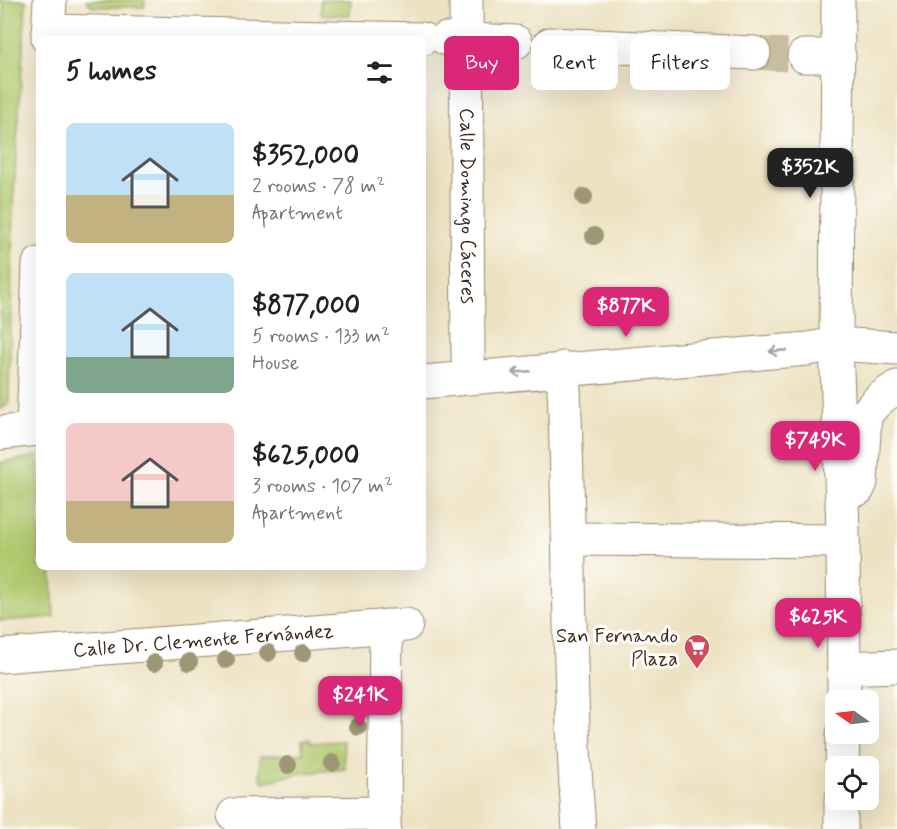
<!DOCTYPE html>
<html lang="en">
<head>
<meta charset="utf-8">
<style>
	:root { --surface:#fff; --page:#f6f6f6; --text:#222; --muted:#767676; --accent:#db2777 }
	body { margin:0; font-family:Mynerve,sans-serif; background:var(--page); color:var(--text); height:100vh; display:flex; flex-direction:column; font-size:22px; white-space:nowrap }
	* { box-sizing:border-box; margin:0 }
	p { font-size:20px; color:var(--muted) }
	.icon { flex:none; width:33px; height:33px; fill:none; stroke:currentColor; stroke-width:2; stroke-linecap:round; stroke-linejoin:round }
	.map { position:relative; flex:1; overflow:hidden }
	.side { position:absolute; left:36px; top:36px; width:390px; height:534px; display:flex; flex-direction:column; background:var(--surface); border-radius:9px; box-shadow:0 6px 24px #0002 }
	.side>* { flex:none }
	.banner { position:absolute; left:444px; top:36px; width:363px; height:54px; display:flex; gap:12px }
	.needle { width:39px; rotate:284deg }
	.tools { position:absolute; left:825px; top:690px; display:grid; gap:12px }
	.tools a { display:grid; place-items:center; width:54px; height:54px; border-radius:9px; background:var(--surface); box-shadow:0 6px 24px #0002; font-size:30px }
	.price { position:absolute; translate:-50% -51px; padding:0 14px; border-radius:12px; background:var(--accent); color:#fff; font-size:20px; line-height:39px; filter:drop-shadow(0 2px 3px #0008) }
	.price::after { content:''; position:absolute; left:50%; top:36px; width:18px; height:14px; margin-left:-9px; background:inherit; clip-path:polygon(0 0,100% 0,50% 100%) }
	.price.selected { background:#222; color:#fff }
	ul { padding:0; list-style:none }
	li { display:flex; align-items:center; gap:18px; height:150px; padding:0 30px }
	li span { display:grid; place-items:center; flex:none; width:168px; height:120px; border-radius:9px; color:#555 }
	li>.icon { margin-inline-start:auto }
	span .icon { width:72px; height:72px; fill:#fffc; stroke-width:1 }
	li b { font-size:26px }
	h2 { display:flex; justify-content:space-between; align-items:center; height:72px; padding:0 30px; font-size:26px }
	.chip { padding:0 21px; border-radius:9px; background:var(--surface); box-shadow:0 6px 24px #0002; font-size:21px; line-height:54px }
	.chip.selected { background:var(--accent); color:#fff }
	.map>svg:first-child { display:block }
	.green { fill:#b1c96e; stroke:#767a46; stroke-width:1.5 }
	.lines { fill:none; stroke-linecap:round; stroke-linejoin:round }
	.minor-tunnel { stroke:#c9bda1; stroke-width:33; stroke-dasharray:33 16; stroke-linecap:butt }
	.minor-casing { stroke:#948670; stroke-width:35 }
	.minor { stroke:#fff; stroke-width:33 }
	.tree { fill:#9e9775 }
	.oneway { stroke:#a79f9a }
	.labels { text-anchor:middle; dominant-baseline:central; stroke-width:6; stroke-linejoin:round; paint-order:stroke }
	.street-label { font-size:20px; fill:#3b2a1e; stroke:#fdfcf7 }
	.poi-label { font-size:20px; fill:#3b2a1e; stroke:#fdfcf7; text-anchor:end }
</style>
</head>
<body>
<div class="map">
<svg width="897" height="829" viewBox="0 0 897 829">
	<rect width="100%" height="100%" fill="#fdfcf7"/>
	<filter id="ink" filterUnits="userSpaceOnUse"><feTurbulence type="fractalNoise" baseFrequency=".0167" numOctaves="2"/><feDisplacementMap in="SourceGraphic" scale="12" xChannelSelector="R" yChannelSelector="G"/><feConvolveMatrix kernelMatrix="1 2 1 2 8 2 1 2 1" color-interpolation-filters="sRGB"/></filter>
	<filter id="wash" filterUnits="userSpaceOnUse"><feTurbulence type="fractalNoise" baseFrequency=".008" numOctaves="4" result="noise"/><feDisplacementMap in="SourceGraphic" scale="24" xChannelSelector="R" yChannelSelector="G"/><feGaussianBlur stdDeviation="1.35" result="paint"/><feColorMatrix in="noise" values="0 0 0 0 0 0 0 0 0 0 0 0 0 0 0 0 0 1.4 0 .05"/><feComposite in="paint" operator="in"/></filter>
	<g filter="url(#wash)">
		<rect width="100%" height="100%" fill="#ede2c2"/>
		<!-- green -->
		<path class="green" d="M0 0H26L13 204 9 396 8 404 0 410V51H3L4 5 0 4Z
			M86 0H145L144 7H93Z
			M321 0H351L350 15H321Z
			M39 456V567H51L54 617 0 621V463Z
			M310 739 311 743 343 741 345 769 302 773 263 782 260 776V756L303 753 302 740Z"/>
	</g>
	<g filter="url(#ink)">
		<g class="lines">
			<!-- minor-tunnel -->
			<path class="minor-tunnel" d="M754 53 804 56"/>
			<!-- minor casing -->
			<g class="minor-casing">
				<g id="minor">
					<path id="s1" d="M466 0 468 357 469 376"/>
					<path d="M838 0 836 344 843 530 844 700"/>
					<path d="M48 31 422 39"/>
					<path d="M48 39 50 0"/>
					<path d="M446 39 516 42"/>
					<path d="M550 44 754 53"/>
					<path d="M804 56H839"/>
					<path d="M563 368C571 522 567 676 579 829"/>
					<path d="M423 382 808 349 836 344 897 348"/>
					<path d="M33 429 39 264"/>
					<path d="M0 433 39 429"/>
					<path d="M858 489 861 482 865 415 879 399 897 387"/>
					<path d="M570 539 843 541"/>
					<path id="s2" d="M0 656 406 625"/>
					<path d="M844 668 897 666"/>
					<path d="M842 766 843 734"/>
					<path d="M234 815 385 813"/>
					<path d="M384 829 386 626"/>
					<path d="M841 829V800"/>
				</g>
			</g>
			<!-- minor -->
			<use href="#minor" class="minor"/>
		</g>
		<!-- trees -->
		<g class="tree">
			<circle cx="584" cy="197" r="9"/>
			<circle cx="594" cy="236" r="9"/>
			<circle cx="268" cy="653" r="9"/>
			<circle cx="303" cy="653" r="9"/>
			<circle cx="226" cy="660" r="9"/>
			<circle cx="189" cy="662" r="9"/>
			<circle cx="154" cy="663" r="9"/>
			<circle cx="359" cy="699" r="9"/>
			<circle cx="358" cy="727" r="9"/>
			<circle cx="332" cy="763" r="9"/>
			<circle cx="288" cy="765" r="9"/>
		</g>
		<!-- one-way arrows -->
		<defs><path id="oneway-shaft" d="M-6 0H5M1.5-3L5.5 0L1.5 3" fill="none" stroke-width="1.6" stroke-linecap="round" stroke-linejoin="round" transform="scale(1.5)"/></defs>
		<g class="oneway">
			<use href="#oneway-shaft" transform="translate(778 351) rotate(175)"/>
			<use href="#oneway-shaft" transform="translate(521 372) rotate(175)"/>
		</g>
	</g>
	<!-- icons -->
	<defs>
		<g id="supermarket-pin" transform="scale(1.35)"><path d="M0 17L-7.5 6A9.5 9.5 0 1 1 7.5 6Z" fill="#d1495b" stroke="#fdfcf7"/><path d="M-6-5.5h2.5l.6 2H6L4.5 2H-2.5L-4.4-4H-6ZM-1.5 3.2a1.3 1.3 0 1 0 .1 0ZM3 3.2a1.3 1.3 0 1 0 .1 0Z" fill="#fff"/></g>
	</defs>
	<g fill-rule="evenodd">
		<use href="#supermarket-pin" x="697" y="647"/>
	</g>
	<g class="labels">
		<!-- street labels -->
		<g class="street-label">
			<text stroke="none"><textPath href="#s1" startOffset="206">Calle Domingo Cáceres</textPath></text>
			<text stroke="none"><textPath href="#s2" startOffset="204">Calle Dr. Clemente Fernández</textPath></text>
		</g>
		<!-- poi labels -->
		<g class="poi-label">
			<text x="678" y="636">San Fernando<tspan x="678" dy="23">Plaza</tspan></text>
		</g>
	</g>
</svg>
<div class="tools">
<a><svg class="needle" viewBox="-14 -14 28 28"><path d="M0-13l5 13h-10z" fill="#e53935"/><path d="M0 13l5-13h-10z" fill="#767676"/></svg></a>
<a><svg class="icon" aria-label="locate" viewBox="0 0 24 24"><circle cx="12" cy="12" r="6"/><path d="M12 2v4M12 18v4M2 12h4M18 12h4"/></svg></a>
</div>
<b class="price selected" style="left:810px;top:199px">$352K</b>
<b class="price" style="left:626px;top:338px">$877K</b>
<b class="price" style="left:815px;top:472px">$749K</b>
<b class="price" style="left:818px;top:649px">$625K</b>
<b class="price" style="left:360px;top:727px">$241K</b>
<div class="banner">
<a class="chip selected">Buy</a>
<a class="chip">Rent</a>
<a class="chip">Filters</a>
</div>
<section class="side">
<h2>5 homes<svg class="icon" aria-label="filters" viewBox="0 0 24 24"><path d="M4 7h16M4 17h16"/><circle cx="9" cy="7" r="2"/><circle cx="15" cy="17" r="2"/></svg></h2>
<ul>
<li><span style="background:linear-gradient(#bfe0f5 60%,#c2b280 0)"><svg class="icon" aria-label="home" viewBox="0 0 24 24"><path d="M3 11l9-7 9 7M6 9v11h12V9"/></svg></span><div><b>$352,000</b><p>2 rooms · 78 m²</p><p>Apartment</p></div></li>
<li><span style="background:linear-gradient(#bfe0f5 70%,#7fa58c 0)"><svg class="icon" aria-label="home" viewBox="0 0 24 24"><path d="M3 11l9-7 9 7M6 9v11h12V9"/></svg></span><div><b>$877,000</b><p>5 rooms · 133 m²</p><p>House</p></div></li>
<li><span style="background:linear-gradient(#f6c9c9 65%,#c2b280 0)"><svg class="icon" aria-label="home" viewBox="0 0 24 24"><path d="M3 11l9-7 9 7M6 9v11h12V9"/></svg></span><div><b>$625,000</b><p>3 rooms · 107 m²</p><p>Apartment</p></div></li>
</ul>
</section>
</div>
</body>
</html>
